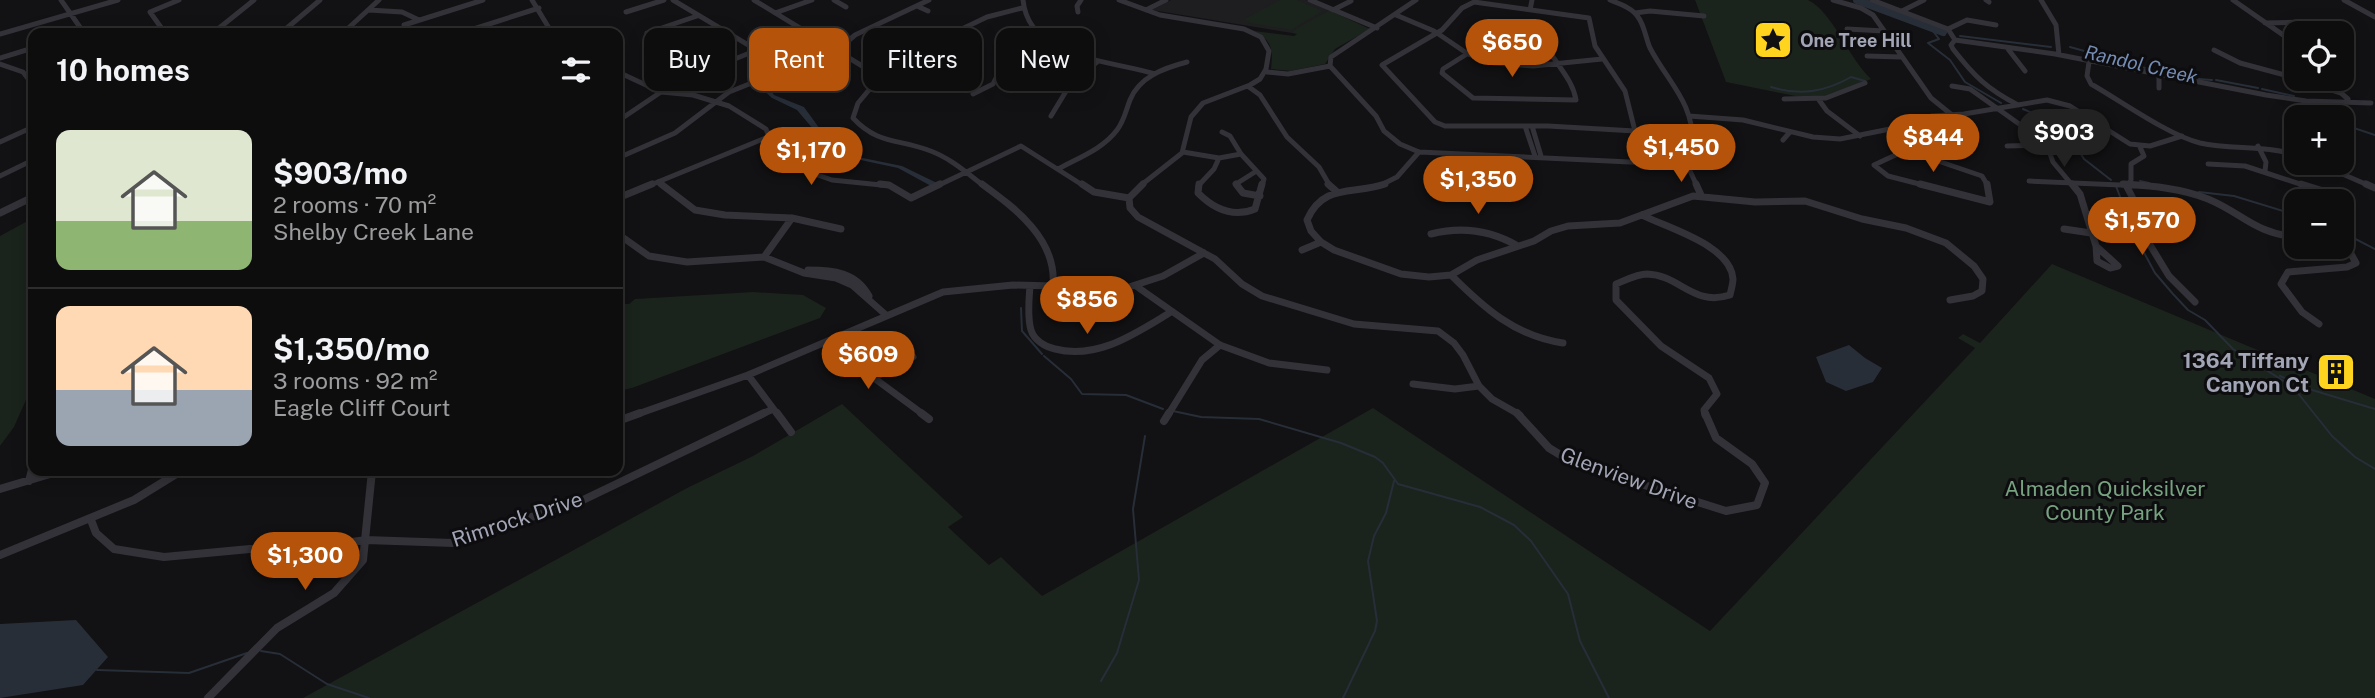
<!DOCTYPE html>
<html lang="en">
<head>
<meta charset="utf-8">
<style>
	:root { --surface:#0e0d0e; --page:#1c1b1c; --text:#f1f3f6; --muted:#9b9c9e; --line:#2e2d2e; --accent:#b45309 }
	body { margin:0; font-family:"Public Sans",sans-serif; background:var(--page); color:var(--text); height:100vh; display:flex; flex-direction:column; font-size:26px; white-space:nowrap }
	* { box-sizing:border-box; margin:0 }
	p { font-size:23px; color:var(--muted) }
	.icon { flex:none; width:38px; height:38px; fill:none; stroke:currentColor; stroke-width:2; stroke-linecap:round; stroke-linejoin:round }
	.map { position:relative; flex:1; overflow:hidden }
	.side { position:absolute; left:28px; top:28px; width:595px; height:448px; display:flex; flex-direction:column; background:var(--surface); border-radius:14px; box-shadow:0 4px 18px #0003,0 0 0 2px var(--line) }
	.side>* { flex:none }
	.guide { position:absolute; left:644px; top:28px; width:665px; height:63px; display:flex; gap:14px }
	.tools { position:absolute; left:2284px; top:21px; display:grid; gap:14px }
	.tools a { display:grid; place-items:center; width:70px; height:70px; border-radius:14px; background:var(--surface); box-shadow:0 4px 18px #0003,0 0 0 2px var(--line); font-size:35px }
	.price { position:absolute; translate:-50% -60px; padding:0 16px; border-radius:24px; background:var(--accent); color:#fff; font-size:23px; line-height:46px; filter:drop-shadow(0 2px 4px #0008) }
	.price::after { content:''; position:absolute; left:50%; top:42px; width:21px; height:16px; margin-left:-10px; background:inherit; clip-path:polygon(0 0,100% 0,50% 100%) }
	.price.on { background:#222; color:#fff }
	ul { padding:0; list-style:none }
	li { display:flex; align-items:center; gap:21px; height:175px; padding:0 28px }
	li+li { border-top:2px solid var(--line) }
	li span { display:grid; place-items:center; flex:none; width:196px; height:140px; border-radius:14px; color:#555 }
	li>.icon { margin-inline-start:auto }
	span .icon { width:84px; height:84px; fill:#fffc; stroke-width:1 }
	li b { font-size:30px }
	h2 { display:flex; justify-content:space-between; align-items:center; height:84px; padding:0 28px; font-size:30px }
	.pill { padding:0 24px; border-radius:14px; background:var(--surface); box-shadow:0 4px 18px #0003,0 0 0 2px var(--line); font-size:24px; line-height:63px }
	.pill.on { background:var(--accent); color:#fff }
	.map>svg:first-child { display:block }
	.built { fill:#1e1d20 }
	.green { fill:#1b231d }
	.water { fill:#272e38 }
	.lines { fill:none; stroke-linecap:round; stroke-linejoin:round }
	.stream { stroke:#272e38; stroke-width:2 }
	.river { stroke:#272e38; stroke-width:8 }
	.street-far2 { stroke:#323238; stroke-width:5 }
	.street-far1 { stroke:#323238; stroke-width:7 }
	.street { stroke:#323238; stroke-width:8 }
	.labels { text-anchor:middle; dominant-baseline:central; stroke-width:6; stroke-linejoin:round; paint-order:stroke }
	.far-poi-label { font-size:18px; font-weight:bold; fill:#a2a5b5; stroke:#0d0c0e; text-anchor:start }
	.far-water-label { font-size:19px; font-style:italic; fill:#758db4; stroke:#0d0c0e }
	.poi-label { font-size:21px; font-weight:bold; fill:#a2a5b5; stroke:#0d0c0e; text-anchor:end }
	.street-label { font-size:21px; fill:#a2a5b5; stroke:#0d0c0e }
	.park-label { font-size:21px; fill:#77a280; stroke:#0d0c0e }
</style>
</head>
<body>
<div class="map">
<svg width="2375" height="698" viewBox="0 0 2375 698">
	<rect width="100%" height="100%" fill="#121113"/>
	<!-- built -->
	<path class="built" d="M1171 0H1306L1329 10 1292 33 1152 10Z"/>
	<!-- green -->
	<path class="green" d="M1280 0H1297L1323 11 1291 30 1249 23 1250 22 1244 19Z
		M1695 0H1808C1832 11 1848 57 1871 79L1829 97H1800L1726 82Z
		M1329 10 1370 29 1335 49 1325 64 1290 71 1271 69C1273 50 1273 41 1254 31L1294 36 1297 34 1292 33 1294 30Z
		M33 218V384L14 427 0 446V236Z
		M2052 264 2375 399V698H303L687 488 753 456 842 404 963 517 948 527 989 565 1001 557 1042 596 1373 408 1710 631 1975 348 1958 338 1963 334 1980 343Z
		M753 292 803 295 826 308 820 318 632 388 618 391V304H629L635 299Z"/>
	<!-- water -->
	<path class="water" d="M757 84H762L770 89 774 95 804 107 833 147 853 156 902 166 937 183 931 186 898 168 851 158 830 149 797 110 772 98Z
		M1849 345 1865 358 1882 368 1873 382 1846 391 1826 382 1816 357Z
		M76 620 108 657 83 685 0 698V624Z"/>
	<g class="lines">
		<!-- stream -->
		<path class="stream" d="M1930 27 1939 39 1928 43 1950 60 1965 82 2001 103
			M1960 36 2051 47
			M2070 47 2156 71
			M2199 79 2212 80
			M2216 80 2258 88
			M1771 87C1800 96 1825 92 1851 77L1865 81
			M2262 89 2294 96
			M2314 104 2332 117
			M2023 109 2051 121 2054 127 2071 138 2084 159 2111 180
			M2342 124 2375 135
			M2140 181 2149 183
			M2116 186 2134 234 2155 273 2173 294 2188 310 2205 320 2233 349 2293 387 2332 436 2355 457 2375 469
			M2199 192 2234 196 2296 215
			M2342 232 2375 249
			M1021 308 1022 331 1042 354
			M1044 356 1071 379 1082 394 1126 395 1163 409
			M2280 376 2312 390 2375 409
			M1173 411 1201 417 1259 419 1341 443 1375 457 1383 463 1398 484 1480 507 1514 525 1531 541 1568 594 1580 641 1609 698
			M261 651 280 654 327 684 369 698
			M97 670 189 673 247 653
			M1101 681 1117 653 1139 580 1133 509 1145 436
			M1343 698 1375 631 1377 621 1368 561 1374 536 1386 513 1394 481"/>
		<!-- river -->
		<path class="river" d="M1857 0 1943 32"/>
		<!-- street-far2 -->
		<path class="street-far2" d="M61 0 84 33
			M532 0 552 33
			M673 0 812 83
			M754 0 872 72 874 84 858 103 853 118C877 144 898 139 928 150 949 157 967 173 984 186
			M834 0 846 7
			M1023 0C1029 60 1111 60 1155 74
			M1119 0 1160 15 1244 29 1261 37 1269 51 1266 69 1260 79 1250 85 1203 103 1191 117 1182 153 1140 186
			M1310 0 1377 28
			M1416 0 1331 57 1330 66 1376 116 1384 131 1400 144 1419 152 1651 163 1677 158 1693 147C1694 102 1669 84 1650 48 1646 39 1644 24 1638 17 1632 8 1620 4 1610 0
			M1833 0 1861 8 1873 15 1931 98 1952 115
			M1872 0 1948 29 1955 40 1951 45 1953 49C1974 76 1987 89 2018 105
			M1986 0 1989 2
			M2041 0 2056 25 2059 55
			M2233 0 2296 44
			M2344 0 2375 17
			M1474 2 1589 18 1595 46 1625 91 1635 131 1548 126H1445L1435 122 1382 65 1442 30 1462 8Z
			M917 6 928 11
			M369 10 402 12 419 20
			M1146 10 1166 0
			M1333 10 1351 1
			M1530 10 1532 0
			M1902 11 1924 0
			M626 12 664 0
			M1078 12 1077 6 1081 0
			M775 13 812 0
			M1635 13 1650 11 1704 16
			M1396 15 1434 31 1468 54 1493 63 1533 66 1602 59
			M2265 23 2307 22
			M404 25 483 0
			M1498 27 1543 35C1549 60 1572 75 1576 100L1473 98 1442 73 1443 69 1486 42Z
			M1847 29 1884 31
			M1948 29 1967 20 1996 25
			M165 33 150 12 179 0
			M213 33 254 0
			M281 33 320 0
			M343 33 379 0
			M461 33 539 8
			M647 33 697 16
			M0 34 118 0
			M1955 40 2055 54 2266 95 2306 101 2371 103
			M686 48 727 32
			M2008 49 2025 71
			M2214 50 2240 63 2296 78
			M1867 56 1901 57
			M0 58 33 48
			M2089 62 2087 76 2091 84C2121 101 2168 135 2200 143 2232 150 2264 145 2296 155
			M0 64 23 72 33 85
			M715 67 757 50
			M618 72 661 92 693 95 729 106 766 129 776 154 789 165 832 180 891 186
			M872 72 987 17 1022 8
			M1267 72 1288 74 1330 66
			M2159 77V88
			M2298 79 2341 93 2348 99
			M1952 86 1970 89 2029 131 2049 151 2053 162 2073 186
			M1249 87 1260 95 1287 137 1319 167 1330 186
			M973 94 993 84 999 72 1007 66 1055 57 1069 50
			M1784 99 1826 98 1865 83
			M1819 100 1827 111 1860 136
			M1051 116 1071 83 1097 62
			M1689 116 1743 120 1813 137 1840 139 1890 129 1932 116 1964 114 2047 100 2070 106 2130 144 2150 146 2182 136
			M618 121 661 92
			M1525 126 1535 156
			M1532 126 1541 156
			M1890 130 1917 145
			M1222 132 1230 136 1241 154
			M1949 133 1959 136 1961 140 1947 138 1944 134Z
			M1783 140 1790 132
			M0 142 33 127
			M1917 145 1935 160 1982 176 1988 186
			M1917 145 1874 165 1888 176 1927 186
			M1917 145 1945 137
			M2007 146 2043 145
			M2258 146 2266 162 2265 171
			M1183 152 1219 158
			M618 158 675 133 729 92 840 48 855 35 929 0
			M1219 158 1241 154 1264 179 1262 186
			M1677 158 1690 171 1697 186
			M2317 163 2370 186
			M2208 164 2245 166 2306 186
			M1058 169C1078 158 1103 149 1117 130 1124 121 1126 110 1130 100 1139 77 1164 68 1187 62
			M0 176 33 160
			M2029 181 2144 186
			M658 182 663 186
			M648 186 768 137
			M937 186 1021 146 1084 186
			M1198 186 1214 169 1219 158
			M1237 186 1236 184 1255 172
			M1379 186 1397 177 1419 152
			M2128 186 2131 180V164L2144 156 2140 147"/>
		<!-- street-far1 -->
		<path class="street-far1" d="M661 184 695 210 725 215 792 218 841 229
			M880 184 889 185 911 198 940 184
			M982 184C1016 209 1057 239 1053 286
			M1082 184 1094 192 1129 198
			M1143 184 1129 198 1130 208 1138 217 1215 259 1242 284 1262 296 1354 324 1438 331 1454 343 1463 355 1479 386 1492 399 1520 415
			M1199 184 1198 193C1214 209 1233 218 1255 209L1262 184
			M1236 184 1243 193 1260 196
			M1328 184 1336 191
			M1385 184C1353 195 1323 183 1307 220L1311 231 1321 242 1334 250 1401 274 1429 277 1451 275 1477 260 1534 241 1551 231 1568 226 1620 223 1693 196 1755 202 1805 201 1862 219 1906 228 1946 243 1974 266 1983 279 1982 291 1973 296 1950 300
			M1696 184 1701 195
			M1920 184 1990 202 1987 184
			M2072 184 2080 194 2096 246
			M2123 184C2151 186 2181 188 2208 199 2242 213 2254 233 2296 237
			M2129 184 2127 187 2139 210 2136 222 2169 276 2195 302
			M2301 184 2349 199
			M2366 184 2375 188
			M618 198 652 184
			M0 213 33 197
			M1642 215C1667 228 1731 245 1733 279 1733 284 1731 290 1730 295 1693 307 1680 275 1647 274 1637 274 1626 280 1616 284V300L1661 346 1709 378 1717 394 1704 410 1705 415
			M2064 229 2091 233
			M618 234 649 256 687 262 764 257 804 273 836 278 852 285 886 315
			M1431 234C1462 226 1490 230 1518 246
			M2096 246 2118 266 2110 268 2097 261Z
			M1302 250 1321 242
			M764 257 792 218
			M808 270C833 270 856 272 869 296
			M1451 275C1484 308 1515 336 1563 343
			M1030 286C1029 299 1027 317 1031 330 1034 340 1045 347 1055 349 1098 360 1136 333 1171 312
			M1136 286 1220 345 1269 363 1327 370
			M2319 324 2302 312 2281 284 2288 272 2347 267 2356 263 2350 252 2341 247
			M825 344 842 361 874 378 924 415
			M748 375 778 415
			M874 378 913 357
			M1413 384 1455 389 1479 386
			M635 415 748 375 943 292 1013 285 1126 288 1163 276 1204 253
			M760 415 773 409
			M1168 415 1202 360 1220 345"/>
		<!-- street -->
		<path class="street" d="M777 413 791 432
			M921 413 929 419
			M1517 413 1549 448 1572 462 1726 511 1757 505 1765 483 1752 464 1716 438 1705 413
			M618 421 640 413
			M1164 421 1169 413
			M29 481 33 466
			M0 489 60 471
			M91 520 96 533 114 549 164 557 250 549H302L366 540 453 543 583 500 764 413
			M0 555 134 500 181 471
			M208 698 277 628 334 593 363 560 372 471"/>
	</g>
	<!-- icons -->
	<defs>
		<g id="sight-square" transform="scale(2.0125)"><rect x="-9" y="-9" width="18" height="18" rx="4" fill="#ffd41e" stroke="#0d0c0e"/><path d="M0-6L1.8-2.2L6-1.7L2.9 1.2L3.7 5.4L0 3.3L-3.7 5.4L-2.9 1.2L-6-1.7L-1.8-2.2Z" fill="#111"/></g>
		<g id="building-square" transform="scale(2.0125)"><rect x="-9" y="-9" width="18" height="18" rx="4" fill="#ffd41e" stroke="#0d0c0e"/><path d="M-4-6H4V6H1V3H-1V6H-4ZM-2.5-4.3h1.7v1.8h-1.7ZM.8-4.3h1.7v1.8H.8ZM-2.5-1h1.7V.8h-1.7ZM.8-1h1.7V.8H.8Z" fill="#111"/></g>
	</defs>
	<g fill-rule="evenodd">
		<use href="#sight-square" x="1773" y="40"/>
		<use href="#building-square" x="2336" y="372"/>
	</g>
	<g class="labels">
		<!-- far-poi labels -->
		<g class="far-poi-label">
			<text x="1800" y="40">One Tree Hill</text>
		</g>
		<!-- far-water labels -->
		<g class="far-water-label">
			<text transform="translate(2141 64) rotate(13)">Randol Creek</text>
		</g>
		<!-- poi labels -->
		<g class="poi-label">
			<text x="2309" y="360">1364 Tiffany<tspan x="2309" dy="24">Canyon Ct</tspan></text>
		</g>
		<!-- street labels -->
		<g class="street-label">
			<text transform="translate(1629 478) rotate(20)">Glenview Drive</text>
			<text transform="translate(517 519) rotate(-18)">Rimrock Drive</text>
		</g>
		<!-- park labels -->
		<g class="park-label">
			<text x="2105" y="488">Almaden Quicksilver<tspan x="2105" dy="24">County Park</tspan></text>
		</g>
	</g>
</svg>
<div class="tools">
<a><svg class="icon" aria-label="locate" viewBox="0 0 24 24"><circle cx="12" cy="12" r="6"/><path d="M12 2v4M12 18v4M2 12h4M18 12h4"/></svg></a>
<a>+</a>
<a>−</a>
</div>
<b class="price" style="left:1512px;top:79px">$650</b>
<b class="price on" style="left:2064px;top:169px">$903</b>
<b class="price" style="left:1933px;top:174px">$844</b>
<b class="price" style="left:1681px;top:184px">$1,450</b>
<b class="price" style="left:811px;top:187px">$1,170</b>
<b class="price" style="left:1478px;top:216px">$1,350</b>
<b class="price" style="left:2142px;top:257px">$1,570</b>
<b class="price" style="left:1087px;top:336px">$856</b>
<b class="price" style="left:868px;top:391px">$609</b>
<b class="price" style="left:305px;top:592px">$1,300</b>
<div class="guide">
<a class="pill">Buy</a>
<a class="pill on">Rent</a>
<a class="pill">Filters</a>
<a class="pill">New</a>
</div>
<section class="side">
<h2>10 homes<svg class="icon" aria-label="filters" viewBox="0 0 24 24"><path d="M4 7h16M4 17h16"/><circle cx="9" cy="7" r="2"/><circle cx="15" cy="17" r="2"/></svg></h2>
<ul>
<li><span style="background:linear-gradient(#dfe7d0 65%,#8fb573 0)"><svg class="icon" aria-label="home" viewBox="0 0 24 24"><path d="M3 11l9-7 9 7M6 9v11h12V9"/></svg></span><div><b>$903/mo</b><p>2 rooms · 70 m²</p><p>Shelby Creek Lane</p></div></li>
<li><span style="background:linear-gradient(#ffd9b3 60%,#9aa5b1 0)"><svg class="icon" aria-label="home" viewBox="0 0 24 24"><path d="M3 11l9-7 9 7M6 9v11h12V9"/></svg></span><div><b>$1,350/mo</b><p>3 rooms · 92 m²</p><p>Eagle Cliff Court</p></div></li>
</ul>
</section>
</div>
</body>
</html>
